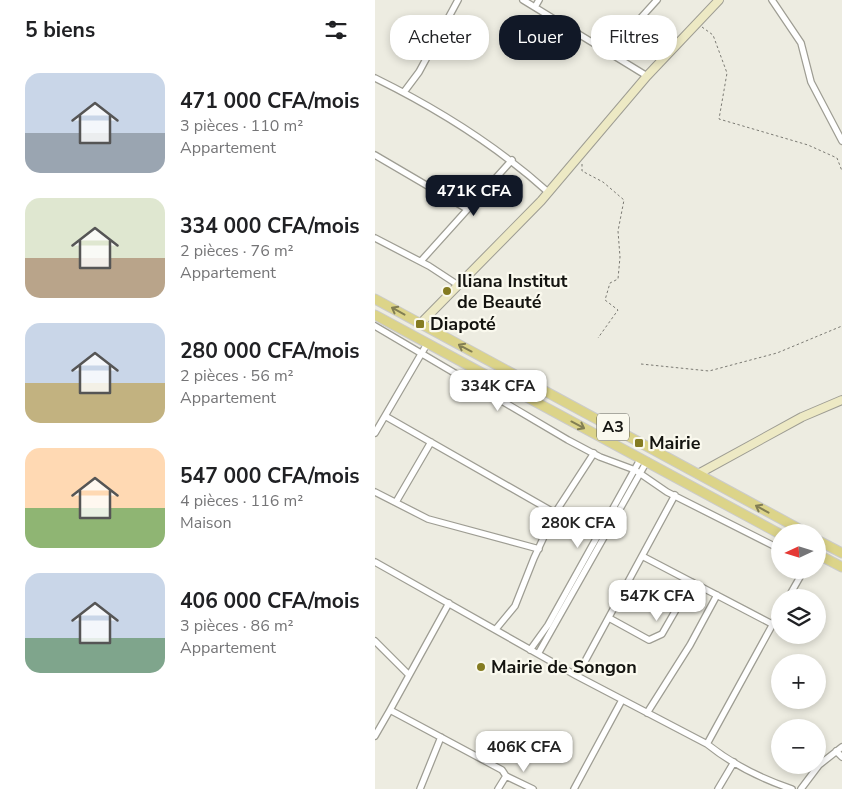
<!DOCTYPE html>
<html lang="fr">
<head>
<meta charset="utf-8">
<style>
	:root { --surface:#fff; --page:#f6f6f6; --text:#202124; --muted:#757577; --accent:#111827 }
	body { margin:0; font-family:"Nunito Sans",sans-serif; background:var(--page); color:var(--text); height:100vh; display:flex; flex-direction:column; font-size:19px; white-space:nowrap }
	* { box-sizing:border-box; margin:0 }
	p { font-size:16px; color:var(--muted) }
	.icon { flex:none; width:28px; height:28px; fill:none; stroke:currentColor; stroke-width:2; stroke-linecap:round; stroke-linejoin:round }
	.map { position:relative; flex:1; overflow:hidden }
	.drawer { display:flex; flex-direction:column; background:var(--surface); width:375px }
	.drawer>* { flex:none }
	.hud { position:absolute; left:15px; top:15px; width:376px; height:45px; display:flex; gap:10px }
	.needle { width:32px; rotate:266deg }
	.fabs { position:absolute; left:396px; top:524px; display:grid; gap:10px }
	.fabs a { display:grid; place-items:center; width:55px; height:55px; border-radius:50%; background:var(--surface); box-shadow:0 2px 8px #0003; font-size:25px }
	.price { position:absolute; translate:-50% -42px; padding:0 11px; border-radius:10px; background:#fff; color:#222; font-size:16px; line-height:32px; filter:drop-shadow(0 1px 2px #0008) }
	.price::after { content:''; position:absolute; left:50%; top:30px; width:15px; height:11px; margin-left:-8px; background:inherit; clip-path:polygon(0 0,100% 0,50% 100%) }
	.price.active { background:var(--accent); color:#fff }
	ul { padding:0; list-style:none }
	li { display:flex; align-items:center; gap:15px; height:125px; padding:0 25px }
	li span { display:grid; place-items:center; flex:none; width:140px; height:100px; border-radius:15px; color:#555 }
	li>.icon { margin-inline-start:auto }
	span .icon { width:60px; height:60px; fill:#fffc; stroke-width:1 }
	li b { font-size:21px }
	h2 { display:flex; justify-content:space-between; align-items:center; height:60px; padding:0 25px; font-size:21px }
	.pill { padding:0 18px; border-radius:20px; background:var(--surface); box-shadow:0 2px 8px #0003; font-size:18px; line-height:45px }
	.pill.active { background:var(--accent); color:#fff }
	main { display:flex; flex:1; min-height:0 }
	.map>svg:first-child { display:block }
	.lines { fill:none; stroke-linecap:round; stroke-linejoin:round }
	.street-casing { stroke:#9e9d93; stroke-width:8 }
	.secondary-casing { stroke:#9e9d93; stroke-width:10 }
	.primary-casing { stroke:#cbcbca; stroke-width:11 }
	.path { stroke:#7b7a73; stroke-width:1; stroke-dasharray:2.5 2.5; stroke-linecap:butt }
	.street { stroke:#fff; stroke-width:5.5 }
	.secondary { stroke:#ede9c4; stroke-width:8 }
	.primary { stroke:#dcd489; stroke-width:9 }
	.oneway { stroke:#827e53 }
	.poi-dot { fill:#847b21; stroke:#faf9ee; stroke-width:2 }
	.labels { text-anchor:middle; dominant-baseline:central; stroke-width:4.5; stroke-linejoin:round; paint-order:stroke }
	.shield { fill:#faf9ee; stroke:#595953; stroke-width:1 }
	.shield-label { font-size:16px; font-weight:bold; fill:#141410 }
	.poi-label { font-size:18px; font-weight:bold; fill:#141410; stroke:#faf9ee; text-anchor:start }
</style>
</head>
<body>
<main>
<section class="drawer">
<h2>5 biens<svg class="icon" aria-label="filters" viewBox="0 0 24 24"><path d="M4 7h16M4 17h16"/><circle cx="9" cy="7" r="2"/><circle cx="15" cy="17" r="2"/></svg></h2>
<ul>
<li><span style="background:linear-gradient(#c9d6e8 60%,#9aa5b1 0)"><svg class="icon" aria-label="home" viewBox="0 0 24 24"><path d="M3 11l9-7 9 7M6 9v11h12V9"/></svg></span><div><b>471 000 CFA/mois</b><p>3 pièces · 110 m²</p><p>Appartement</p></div></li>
<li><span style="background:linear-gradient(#dfe7d0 60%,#b9a48a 0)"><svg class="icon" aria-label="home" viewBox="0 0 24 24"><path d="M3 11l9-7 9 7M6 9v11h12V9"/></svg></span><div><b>334 000 CFA/mois</b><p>2 pièces · 76 m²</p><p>Appartement</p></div></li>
<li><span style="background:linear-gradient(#c9d6e8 60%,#c2b280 0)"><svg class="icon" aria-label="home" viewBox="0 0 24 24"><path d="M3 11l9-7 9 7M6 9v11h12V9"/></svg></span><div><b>280 000 CFA/mois</b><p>2 pièces · 56 m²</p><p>Appartement</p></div></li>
<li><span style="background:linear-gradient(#ffd9b3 60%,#8fb573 0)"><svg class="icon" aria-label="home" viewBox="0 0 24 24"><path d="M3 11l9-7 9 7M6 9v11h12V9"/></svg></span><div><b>547 000 CFA/mois</b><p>4 pièces · 116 m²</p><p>Maison</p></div></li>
<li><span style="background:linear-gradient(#c9d6e8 65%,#7fa58c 0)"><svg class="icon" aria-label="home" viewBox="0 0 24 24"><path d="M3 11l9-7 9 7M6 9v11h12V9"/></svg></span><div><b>406 000 CFA/mois</b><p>3 pièces · 86 m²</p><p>Appartement</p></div></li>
</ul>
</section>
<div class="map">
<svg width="467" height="789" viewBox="0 0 467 789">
	<rect width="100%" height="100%" fill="#edece1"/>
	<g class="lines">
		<!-- street casing -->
		<g class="street-casing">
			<path id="street" d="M148 0 272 76
				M397 0 426 43 436 82 467 141
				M160 7 164 0
				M234 53 282 0
				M0 78C63 109 121 145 173 192
				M29 92 44 72 83 0
				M0 155 92 209
				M0 238 54 266 83 285
				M46 261 137 160
				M0 326 193 440 225 457 260 470 292 492 405 549
				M10 416 180 513
				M0 433 52 344
				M0 492 53 519 164 549
				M21 502 56 442
				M267 556 397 624
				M0 562 202 676 332 744C357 764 387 779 417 789
				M413 598 429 570
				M74 603 15 710 127 770 131 776 123 789
				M234 618 274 640 287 634 317 582
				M121 629 140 606 159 558 180 513 219 453
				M0 641 33 674
				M155 650 173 625 266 458
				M163 654 272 461
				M202 676 300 495
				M272 713 315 645 342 595
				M0 736 15 710
				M332 744 405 611
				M461 751 467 757
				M131 776 158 789
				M45 789 66 737
				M199 789 247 700
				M343 789 359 762
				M426 789 444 765 467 747"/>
		</g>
		<!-- secondary casing -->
		<g class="secondary-casing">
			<path id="secondary" d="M45 324 166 201 272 76 344 0
				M323 474 427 417 467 400"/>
		</g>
		<!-- primary casing -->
		<g class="primary-casing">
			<path id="primary" d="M0 299 430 532
				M0 315 405 534
				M442 540 467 553
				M442 554 467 567"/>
		</g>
		<!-- path -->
		<path class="path" d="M327 27 338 35 352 73 344 119 433 145 462 158 467 171
			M207 164V171L228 182 249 200 243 231 245 257 243 279 235 283 230 300 243 310 223 338
			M266 364 334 371 402 353 467 326"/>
		<!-- street -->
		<use href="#street" class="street"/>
		<!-- secondary -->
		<use href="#secondary" class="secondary"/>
		<!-- primary -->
		<use href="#primary" class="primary"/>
	</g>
	<!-- one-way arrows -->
	<defs><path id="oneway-shaft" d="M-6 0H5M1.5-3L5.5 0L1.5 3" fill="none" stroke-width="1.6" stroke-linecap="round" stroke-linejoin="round" transform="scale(1.25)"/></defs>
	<g class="oneway">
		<use href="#oneway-shaft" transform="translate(23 311) rotate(-151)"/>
		<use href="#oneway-shaft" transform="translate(90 348) rotate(-152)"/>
		<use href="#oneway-shaft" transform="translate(203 425) rotate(28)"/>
		<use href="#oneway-shaft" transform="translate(387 509) rotate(-151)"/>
	</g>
	<!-- markers -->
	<g class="poi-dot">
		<circle cx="72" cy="291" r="5"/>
		<rect x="40" y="319" width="10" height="10" rx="2.5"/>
		<rect x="259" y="438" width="10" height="10" rx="2.5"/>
		<circle cx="106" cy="667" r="5"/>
	</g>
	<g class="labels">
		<!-- shield labels -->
		<rect class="shield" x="222" y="413.5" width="32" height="27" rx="4"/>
		<g class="shield-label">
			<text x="238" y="427">A3</text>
		</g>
		<!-- poi labels -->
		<g class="poi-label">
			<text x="82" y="281">Iliana Institut<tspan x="82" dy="21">de Beauté</tspan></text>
			<text x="55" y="324">Diapoté</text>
			<text x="274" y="443">Mairie</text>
			<text x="116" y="667">Mairie de Songon</text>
		</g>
	</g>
</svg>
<div class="fabs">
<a><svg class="needle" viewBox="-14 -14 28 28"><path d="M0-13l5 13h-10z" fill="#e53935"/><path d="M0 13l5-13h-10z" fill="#757577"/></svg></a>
<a><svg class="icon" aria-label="layers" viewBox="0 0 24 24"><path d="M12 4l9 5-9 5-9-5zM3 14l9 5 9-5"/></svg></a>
<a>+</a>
<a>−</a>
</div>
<b class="price active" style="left:99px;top:217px">471K CFA</b>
<b class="price" style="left:123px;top:412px">334K CFA</b>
<b class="price" style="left:203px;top:549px">280K CFA</b>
<b class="price" style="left:282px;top:622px">547K CFA</b>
<b class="price" style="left:149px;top:773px">406K CFA</b>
<div class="hud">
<a class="pill">Acheter</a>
<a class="pill active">Louer</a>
<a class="pill">Filtres</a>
</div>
</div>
</main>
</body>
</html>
